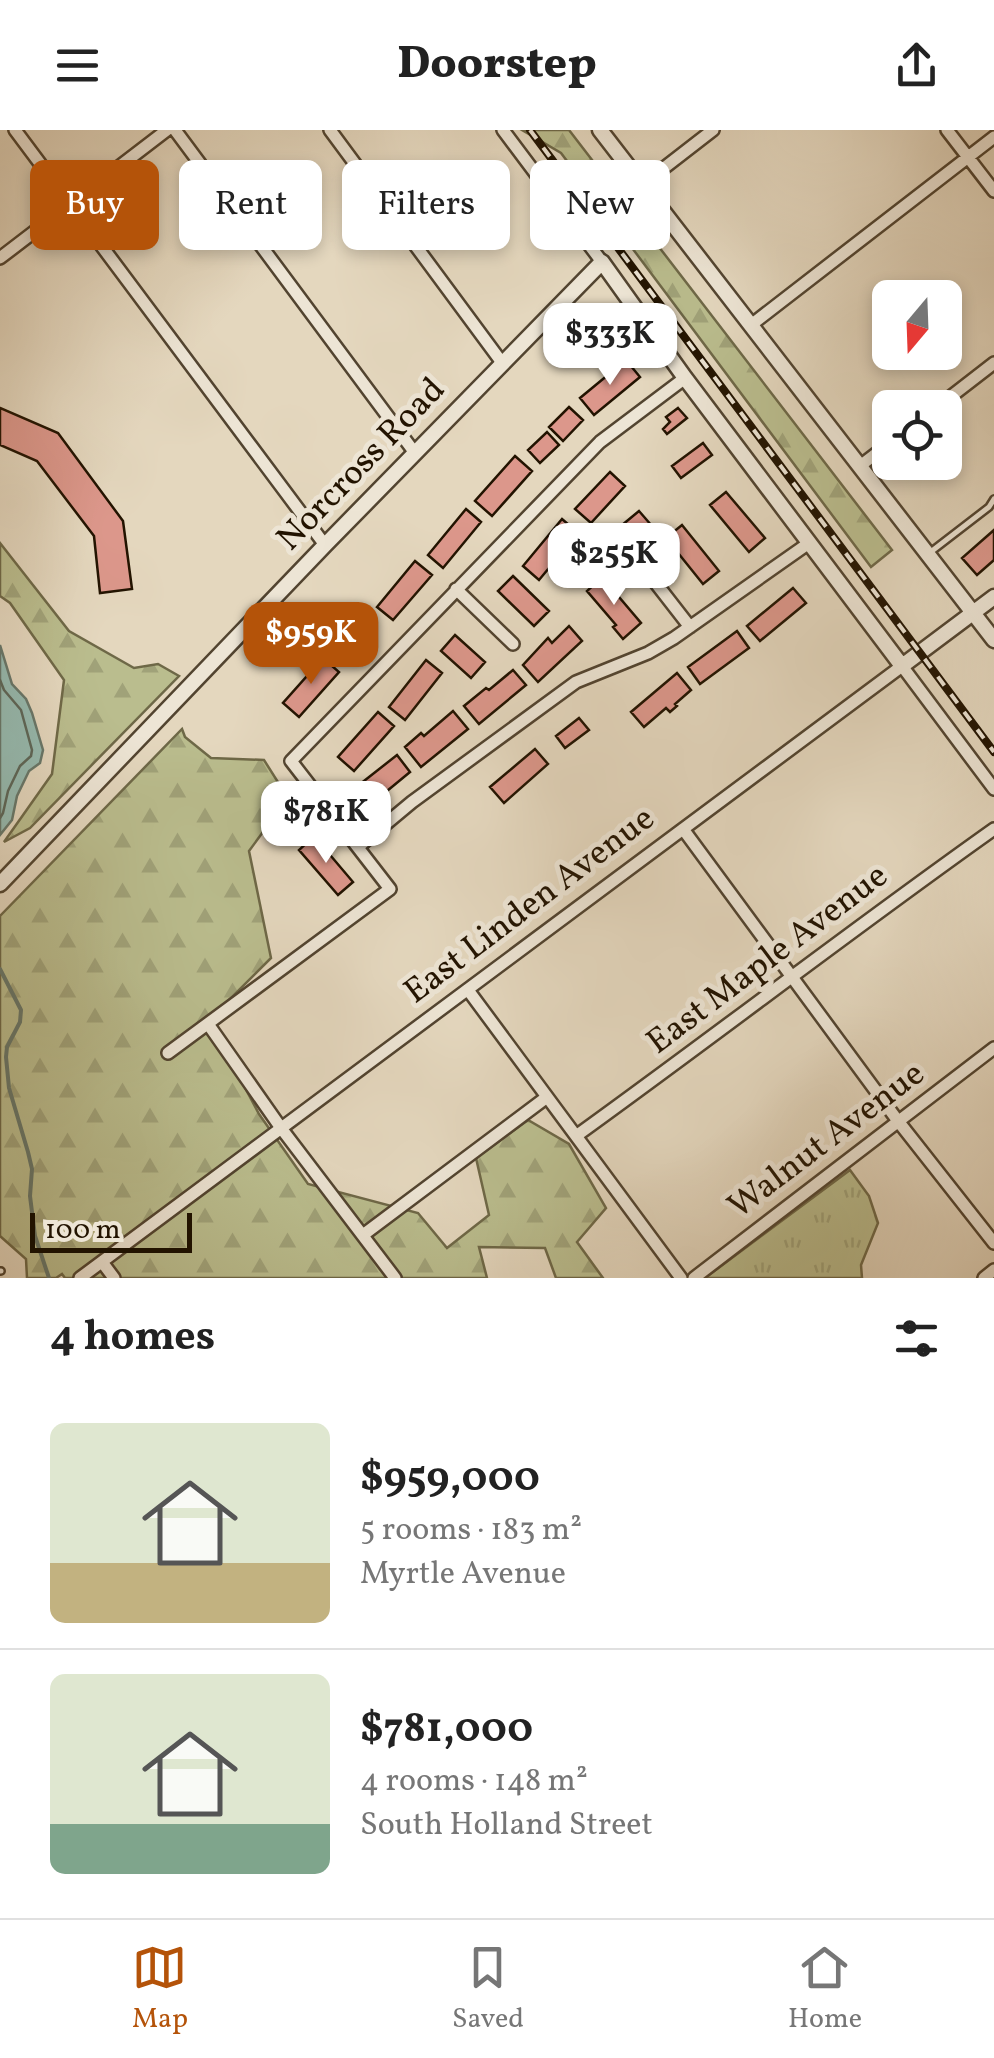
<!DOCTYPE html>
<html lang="en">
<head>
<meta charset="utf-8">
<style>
	:root { --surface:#fff; --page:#f6f6f6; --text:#222; --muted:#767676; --line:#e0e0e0; --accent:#b45309 }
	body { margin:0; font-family:Vollkorn,serif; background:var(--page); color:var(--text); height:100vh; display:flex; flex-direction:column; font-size:38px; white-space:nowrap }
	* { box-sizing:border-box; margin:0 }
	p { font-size:32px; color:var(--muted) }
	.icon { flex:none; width:55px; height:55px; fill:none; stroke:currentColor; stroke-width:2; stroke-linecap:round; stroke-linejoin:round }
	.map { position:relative; height:1148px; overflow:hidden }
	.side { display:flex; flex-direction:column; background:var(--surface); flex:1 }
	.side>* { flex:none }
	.guide { position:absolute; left:30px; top:30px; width:935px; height:90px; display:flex; gap:20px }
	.needle { width:65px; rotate:199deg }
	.buttons { position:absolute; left:872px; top:150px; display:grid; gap:20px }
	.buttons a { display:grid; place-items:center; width:90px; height:90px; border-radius:15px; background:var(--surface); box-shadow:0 5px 15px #0003; font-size:50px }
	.scale { position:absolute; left:30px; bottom:25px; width:162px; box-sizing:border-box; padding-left:10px; border:5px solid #221300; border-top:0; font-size:28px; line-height:35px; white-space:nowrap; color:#221300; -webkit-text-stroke:8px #ede5d5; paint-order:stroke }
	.price { position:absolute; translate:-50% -85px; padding:0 22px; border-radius:20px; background:#fff; color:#222; font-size:32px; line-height:65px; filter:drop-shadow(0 2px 5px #0008) }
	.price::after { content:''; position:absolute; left:50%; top:60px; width:30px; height:22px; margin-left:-15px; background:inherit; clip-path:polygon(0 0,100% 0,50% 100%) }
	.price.selected { background:var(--accent); color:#fff }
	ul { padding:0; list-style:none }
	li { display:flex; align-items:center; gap:30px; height:250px; padding:0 50px }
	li+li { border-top:2px solid var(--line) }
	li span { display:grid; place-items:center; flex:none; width:280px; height:200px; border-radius:15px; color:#555 }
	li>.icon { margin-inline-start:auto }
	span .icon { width:120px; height:120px; fill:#fffc; stroke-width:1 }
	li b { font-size:42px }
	h2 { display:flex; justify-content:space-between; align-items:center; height:120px; padding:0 50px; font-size:42px }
	.chip { padding:0 35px; border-radius:15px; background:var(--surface); box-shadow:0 5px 15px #0003; font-size:35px; line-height:90px }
	.chip.selected { background:var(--accent); color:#fff }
	header { display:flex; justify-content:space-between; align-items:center; height:130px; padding:0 50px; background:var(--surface); font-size:45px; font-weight:800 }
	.dock { display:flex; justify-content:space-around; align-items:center; height:140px; border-top:2px solid var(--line); background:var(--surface); font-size:28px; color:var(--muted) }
	.dock a { display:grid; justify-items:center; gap:5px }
	.dock .selected { color:var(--accent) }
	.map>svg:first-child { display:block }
	.grass { fill:url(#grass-tufts); stroke:#6e6847; stroke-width:2.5 }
	.forest { fill:url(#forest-firs); stroke:#6e6847; stroke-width:2.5 }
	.water { fill:#95bab0; stroke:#67776a; stroke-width:2.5 }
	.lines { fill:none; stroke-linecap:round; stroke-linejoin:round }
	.shore { stroke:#5c6658; stroke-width:2.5 }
	.stream { stroke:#67776a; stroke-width:4 }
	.building { fill:#dc978b; stroke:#221300; stroke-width:2.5 }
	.service-casing { stroke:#524430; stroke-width:10 }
	.minor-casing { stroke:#524430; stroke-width:16 }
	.tertiary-casing { stroke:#524430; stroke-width:19 }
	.service { stroke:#ede5d5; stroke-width:5 }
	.minor { stroke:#ede5d5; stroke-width:11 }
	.tertiary { stroke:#ede5d5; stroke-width:14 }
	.rail-casing { stroke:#221300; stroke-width:8 }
	.rail { stroke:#ede5d5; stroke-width:4; stroke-dasharray:11; stroke-linecap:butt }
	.labels { text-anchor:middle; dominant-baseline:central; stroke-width:10; stroke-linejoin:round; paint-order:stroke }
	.street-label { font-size:35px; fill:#221300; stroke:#ede5d5 }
</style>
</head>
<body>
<header><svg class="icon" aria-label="menu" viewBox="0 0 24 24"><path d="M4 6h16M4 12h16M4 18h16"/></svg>Doorstep<svg class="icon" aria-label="share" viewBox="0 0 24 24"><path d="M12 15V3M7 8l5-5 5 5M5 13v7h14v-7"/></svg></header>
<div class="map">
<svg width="994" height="1148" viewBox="0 0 994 1148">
	<defs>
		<pattern id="grass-tufts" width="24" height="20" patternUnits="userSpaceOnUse" patternTransform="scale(2.5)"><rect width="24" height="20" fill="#babd8e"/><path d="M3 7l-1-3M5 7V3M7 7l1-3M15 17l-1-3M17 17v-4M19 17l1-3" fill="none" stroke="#a0a279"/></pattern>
		<pattern id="forest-firs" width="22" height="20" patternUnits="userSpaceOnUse" patternTransform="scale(2.5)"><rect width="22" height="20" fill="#babd8e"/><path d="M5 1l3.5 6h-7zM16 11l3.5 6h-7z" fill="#a0a279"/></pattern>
	</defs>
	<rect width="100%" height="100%" fill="#e4d7be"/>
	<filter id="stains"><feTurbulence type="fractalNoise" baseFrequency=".002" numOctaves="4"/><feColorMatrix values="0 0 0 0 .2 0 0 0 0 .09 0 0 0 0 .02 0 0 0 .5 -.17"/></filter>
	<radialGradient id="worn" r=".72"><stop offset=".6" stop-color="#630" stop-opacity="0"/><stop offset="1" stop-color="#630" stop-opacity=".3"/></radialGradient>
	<!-- grass -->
	<path class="grass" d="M850 1040 869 1066 878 1093 861 1135 862 1148H705Z"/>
	<!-- forest -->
	<path class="forest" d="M522 0H569L892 420 871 437 561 23Z
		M0 413 69 501 134 538 158 534 179 546 30 698 4 712 52 644 64 550 10 473 0 466Z
		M182 599 185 607 211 628 264 630 288 668 249 721 271 828 209 890 259 984 308 1054 418 1083 447 1118 489 1085 476 1028 528 990 569 1014 606 1078 577 1112 603 1148H556L545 1118 479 1117 487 1148H65L62 1144 56 1148H27L26 1129 0 1106V786Z"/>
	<!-- water -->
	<path class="water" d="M0 515 12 554 26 569 32 583 43 620 40 633 29 641 17 666 12 690 0 705Z"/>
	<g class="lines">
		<!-- shore -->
		<path class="shore" d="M0 550 4 560 21 580 32 620 31 626 20 636 8 661 3 683 0 688"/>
		<!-- stream -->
		<path class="stream" d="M0 839 21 880 20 892 7 917 6 927 9 958 28 1022 32 1039 30 1066 35 1106 49 1148"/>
	</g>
	<!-- building -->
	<path class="building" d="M626 230 640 247 594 285 580 268Z
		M569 277 583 290 563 311 549 297Z
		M0 278 58 303 123 391 132 459 100 463 94 406 37 331 0 315Z
		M678 278 687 288 667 304 663 299 670 292 666 287Z
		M547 302 559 315 540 333 528 320Z
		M703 313 712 325 681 348 672 336Z
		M515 326 532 341 492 386 475 371Z
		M610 342 625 356 591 393 575 379Z
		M726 362 765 408 749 422 710 375Z
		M466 379 481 392 443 438 428 425Z
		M639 381 652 396 605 434 591 417 596 413 594 411 601 405 604 410Z
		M562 389 578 403 539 450 523 436Z
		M682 395 719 441 703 454 666 408Z
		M994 400V430L977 445 962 428Z
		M415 431 432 445 393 490 377 477Z
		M513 446 549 481 534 496 498 461Z
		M602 447 641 493 623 509 613 497 616 495 587 461Z
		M793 458 806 473 760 511 747 496Z
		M569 496 582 511 538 552 523 535 548 508 552 513Z
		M737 501 749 518 700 554 688 537Z
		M455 505 485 532 471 548 441 521Z
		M323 528 339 542 299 587 283 573Z
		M426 530 442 543 405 590 389 577Z
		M513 540 526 555 479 594 464 576 486 558 489 560Z
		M677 543 691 560 675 574 677 576 670 582 666 578 644 597 631 582Z
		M453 581 468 599 421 637 405 617 421 603 424 606Z
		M378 582 394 596 354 641 338 627Z
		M579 588 589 600 565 618 556 606Z
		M535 619 548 634 504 673 490 657Z
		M397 625 410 642 364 680 350 662Z
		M314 706 353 752 338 765 299 720Z"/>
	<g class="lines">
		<!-- service casing -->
		<g class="service-casing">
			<path id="service" d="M928 424 989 377 994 369
				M0 1141H1"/>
		</g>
		<!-- minor casing -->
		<g class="minor-casing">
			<path id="minor" d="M15 0 325 415
				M175 0 415 323
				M330 0 503 234
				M503 0 602 132
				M947 0 994 61
				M642 55 713 0
				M0 128 167 0
				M751 195 994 7
				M936 278 994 233
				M860 336 890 313
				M655 452 690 497
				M456 459 513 514
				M683 699 898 991 994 1113
				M358 717 412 672 576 552 648 523 674 508 809 413
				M468 860 681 1148
				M208 894 281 998 395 1148
				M168 923 390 759 291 631 600 312 685 248
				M576 1006C716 905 853 799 994 699
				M363 1105 547 967
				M102 1132 114 1148
				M80 1148 902 536 994 659
				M694 1148 994 918
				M984 1148 994 1140"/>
		</g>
		<!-- tertiary casing -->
		<g class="tertiary-casing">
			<path id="tertiary" d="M600 0 994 510
				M0 754 325 415 602 132 685 248 902 536 994 467"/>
		</g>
		<!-- service -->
		<use href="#service" class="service"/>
		<!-- minor -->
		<use href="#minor" class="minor"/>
		<!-- tertiary -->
		<use href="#tertiary" class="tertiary"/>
		<!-- rail casing -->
		<g class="rail-casing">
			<path id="rail" d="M530 0 994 622"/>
		</g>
		<!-- rail -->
		<use href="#rail" class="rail"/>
	</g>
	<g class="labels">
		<!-- street labels -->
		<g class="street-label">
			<text transform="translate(362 335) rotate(-46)">Norcross Road</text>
			<text transform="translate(530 776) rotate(-37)">East Linden Avenue</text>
			<text transform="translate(768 830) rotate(-37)">East Maple Avenue</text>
			<text transform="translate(827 1011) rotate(-37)">Walnut Avenue</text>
		</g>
	</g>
	<rect width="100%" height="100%" filter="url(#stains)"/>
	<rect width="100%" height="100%" fill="url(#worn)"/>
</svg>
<div class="buttons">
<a><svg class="needle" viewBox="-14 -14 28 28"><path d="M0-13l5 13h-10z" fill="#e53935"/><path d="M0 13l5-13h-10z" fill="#767676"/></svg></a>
<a><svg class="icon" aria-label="locate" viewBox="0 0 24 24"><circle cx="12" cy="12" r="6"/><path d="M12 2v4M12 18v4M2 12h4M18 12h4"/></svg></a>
</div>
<div class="scale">100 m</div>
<b class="price" style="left:610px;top:258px">$333K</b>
<b class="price" style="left:614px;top:478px">$255K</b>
<b class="price selected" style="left:311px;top:557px">$959K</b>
<b class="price" style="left:326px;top:736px">$781K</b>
<div class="guide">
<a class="chip selected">Buy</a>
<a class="chip">Rent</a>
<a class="chip">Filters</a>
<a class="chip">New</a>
</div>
</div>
<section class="side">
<h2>4 homes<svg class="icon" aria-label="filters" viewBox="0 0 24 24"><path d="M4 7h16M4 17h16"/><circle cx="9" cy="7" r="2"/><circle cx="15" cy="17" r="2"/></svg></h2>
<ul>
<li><span style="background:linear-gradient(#dfe7d0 70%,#c2b280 0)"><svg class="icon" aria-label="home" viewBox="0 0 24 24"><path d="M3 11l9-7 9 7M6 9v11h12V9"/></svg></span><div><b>$959,000</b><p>5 rooms · 183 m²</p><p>Myrtle Avenue</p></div></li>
<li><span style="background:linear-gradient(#dfe7d0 75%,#7fa58c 0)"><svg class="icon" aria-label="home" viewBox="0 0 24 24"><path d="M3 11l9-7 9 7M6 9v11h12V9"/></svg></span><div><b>$781,000</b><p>4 rooms · 148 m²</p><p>South Holland Street</p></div></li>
</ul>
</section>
<nav class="dock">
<a class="selected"><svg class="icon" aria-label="map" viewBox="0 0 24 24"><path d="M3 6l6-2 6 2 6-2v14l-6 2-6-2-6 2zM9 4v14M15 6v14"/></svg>Map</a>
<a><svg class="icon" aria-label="saved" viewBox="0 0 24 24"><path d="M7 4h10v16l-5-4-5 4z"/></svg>Saved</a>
<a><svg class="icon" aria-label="home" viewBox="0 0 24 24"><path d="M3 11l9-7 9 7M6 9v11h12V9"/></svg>Home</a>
</nav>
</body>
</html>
